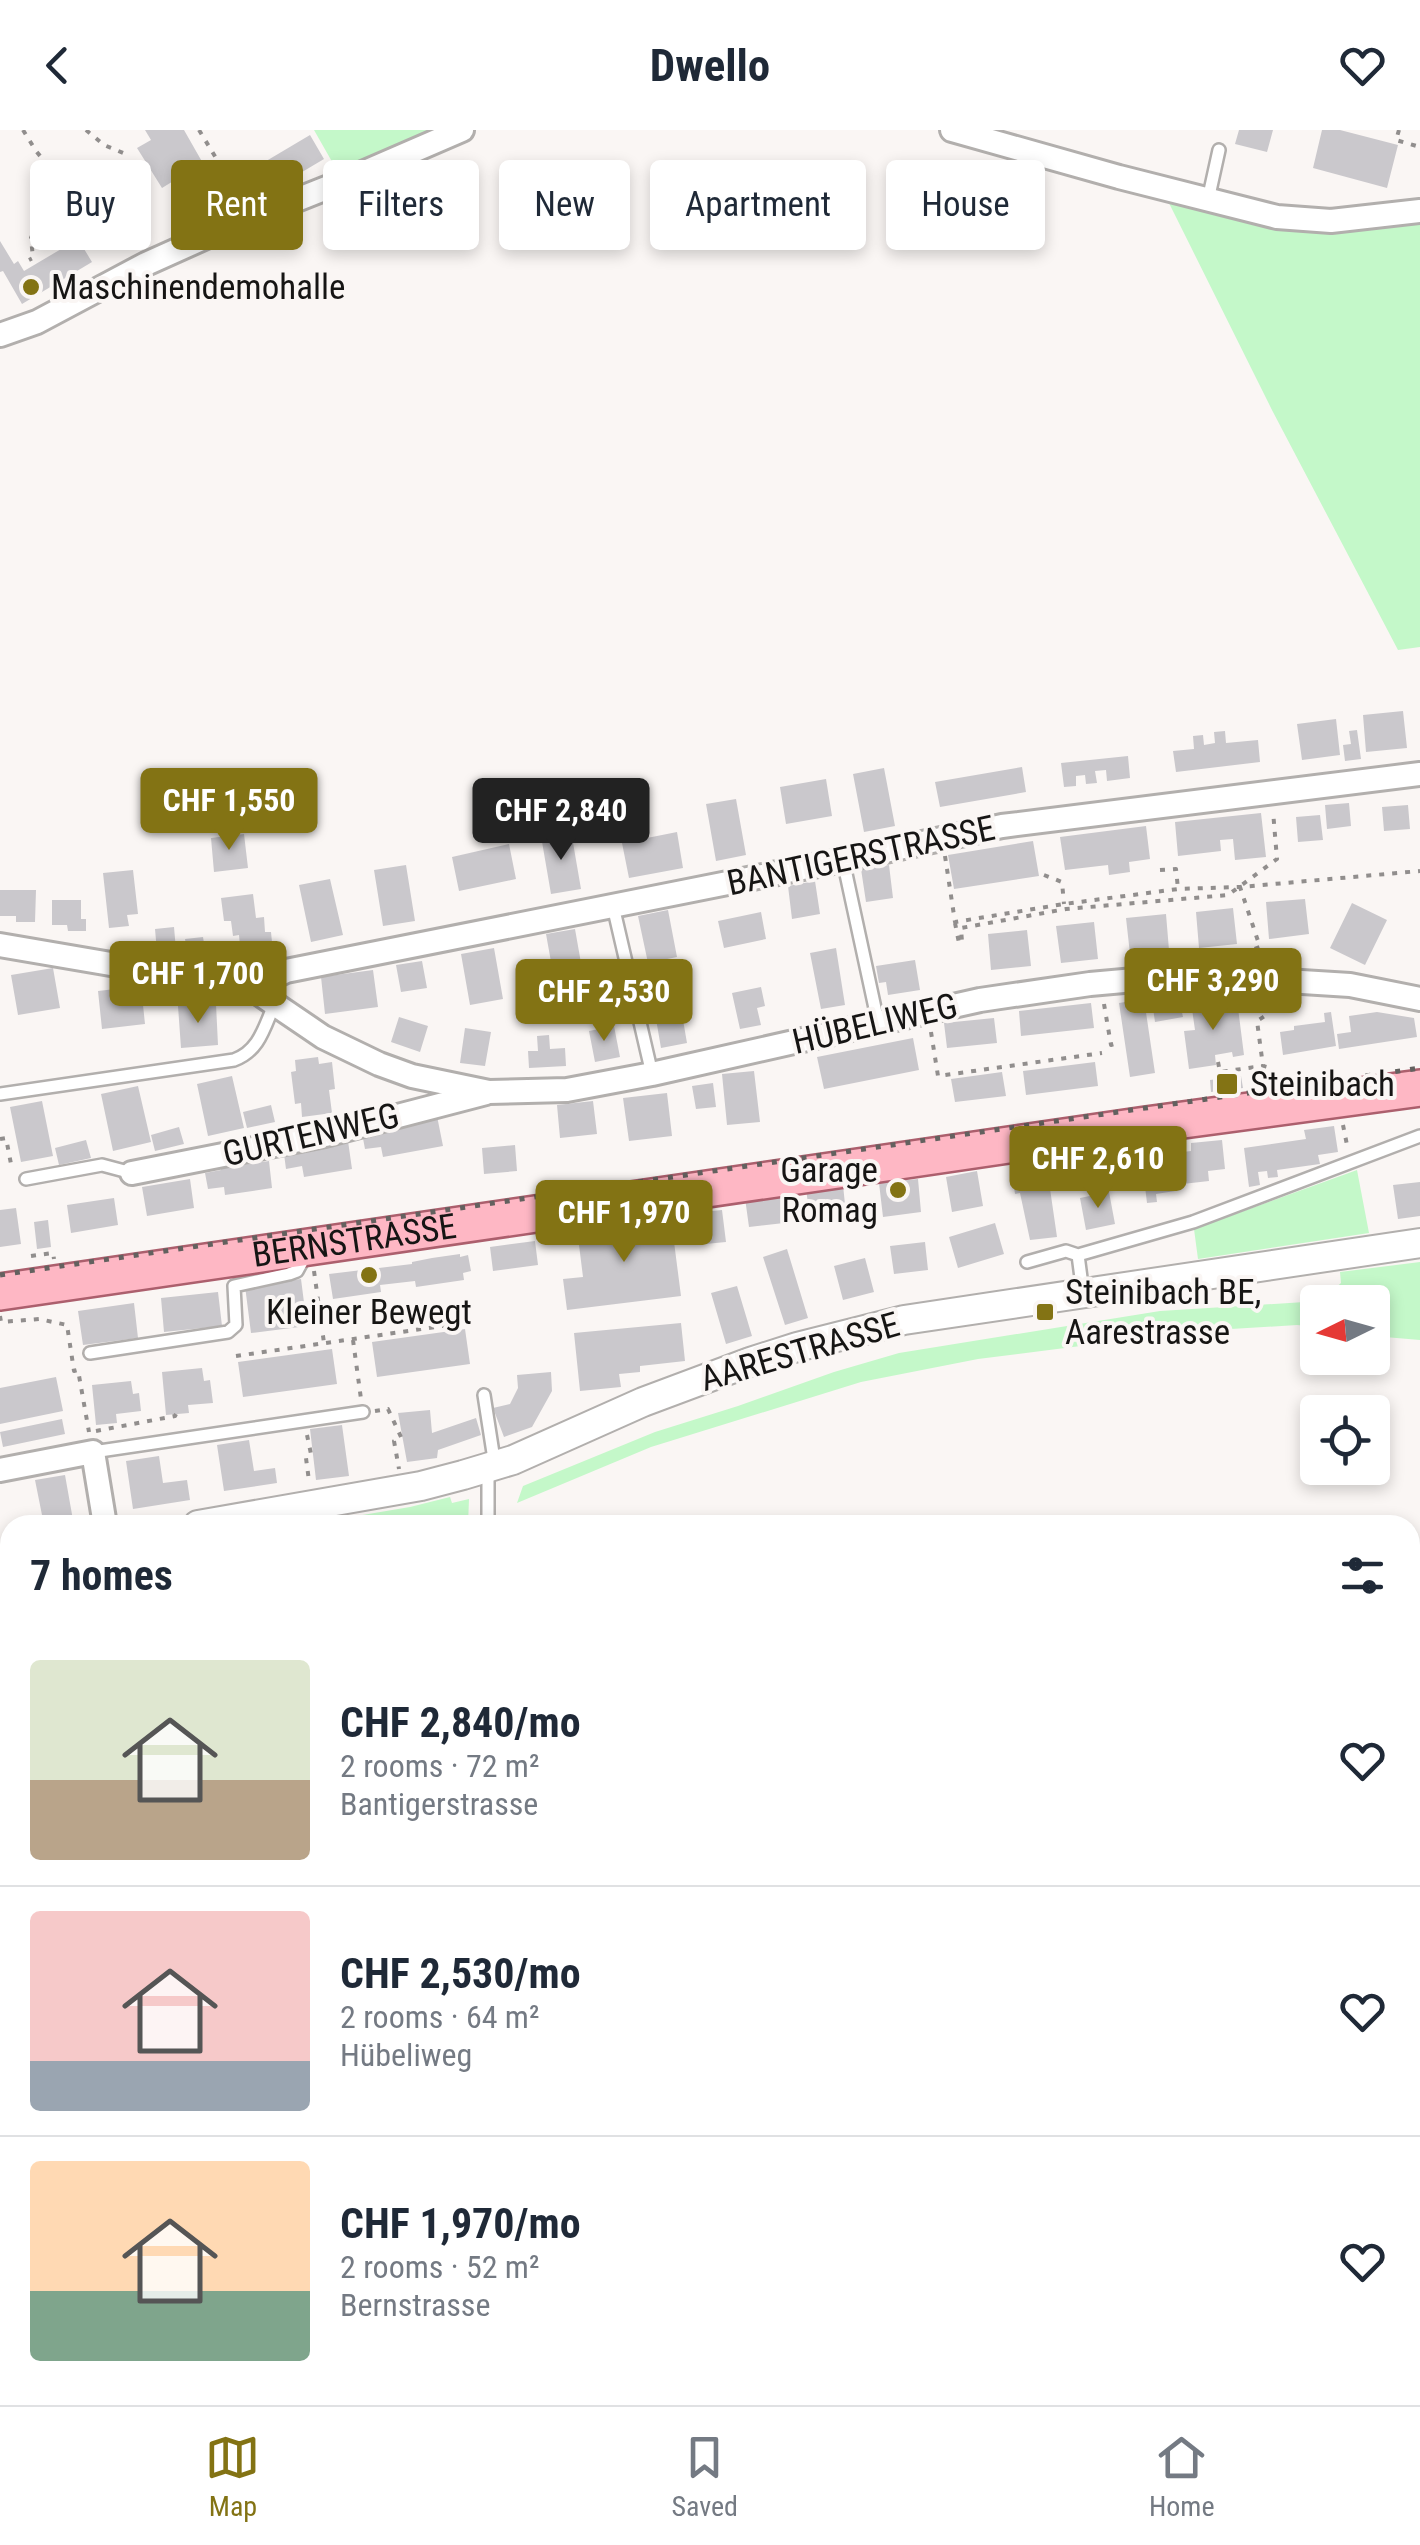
<!DOCTYPE html>
<html lang="en">
<head>
<meta charset="utf-8">
<style>
	:root { --surface:#fff; --page:#f2f2f3; --text:#1f2937; --muted:#747a83; --line:#e0e1e3; --accent:#837314 }
	body { margin:0; font-family:"Roboto Condensed",sans-serif; background:var(--page); color:var(--text); height:100vh; display:flex; flex-direction:column; font-size:38px; white-space:nowrap }
	* { box-sizing:border-box; margin:0 }
	p { font-size:32px; color:var(--muted) }
	.icon { flex:none; width:55px; height:55px; fill:none; stroke:currentColor; stroke-width:2; stroke-linecap:round; stroke-linejoin:round }
	.map { position:relative; flex:1; overflow:hidden }
	.drawer { position:absolute; left:0px; top:1385px; width:1420px; height:890px; display:flex; flex-direction:column; background:var(--surface); border-radius:30px 30px 0 0; box-shadow:0 5px 15px #0003 }
	.drawer>* { flex:none }
	.banner { position:absolute; left:30px; top:30px; width:1360px; height:90px; display:flex; gap:20px }
	.needle { width:65px; rotate:265deg }
	.fabs { position:absolute; left:1300px; top:1155px; display:grid; gap:20px }
	.fabs a { display:grid; place-items:center; width:90px; height:90px; border-radius:10px; background:var(--surface); box-shadow:0 5px 15px #0003; font-size:50px }
	.price { position:absolute; translate:-50% -85px; padding:0 22px; border-radius:10px; background:var(--accent); color:#fff; font-size:32px; line-height:65px; filter:drop-shadow(0 2px 5px #0008) }
	.price::after { content:''; position:absolute; left:50%; top:60px; width:30px; height:22px; margin-left:-15px; background:inherit; clip-path:polygon(0 0,100% 0,50% 100%) }
	.price.active { background:#222; color:#fff }
	ul { padding:0; list-style:none }
	li { display:flex; align-items:center; gap:30px; height:250px; padding:0 30px }
	li+li { border-top:2px solid var(--line) }
	li span { display:grid; place-items:center; flex:none; width:280px; height:200px; border-radius:10px; color:#555 }
	li>.icon { margin-inline-start:auto }
	span .icon { width:120px; height:120px; fill:#fffc; stroke-width:1 }
	li b { font-size:42px }
	h2 { display:flex; justify-content:space-between; align-items:center; height:120px; padding:0 30px; font-size:42px }
	.pill { padding:0 35px; border-radius:10px; background:var(--surface); box-shadow:0 5px 15px #0003; font-size:35px; line-height:90px }
	.pill.active { background:var(--accent); color:#fff }
	header { display:flex; justify-content:space-between; align-items:center; height:130px; padding:0 30px; background:var(--surface); font-size:45px; font-weight:700 }
	.tabs { display:flex; justify-content:space-around; align-items:center; height:140px; border-top:2px solid var(--line); background:var(--surface); font-size:28px; color:var(--muted) }
	.tabs a { display:grid; justify-items:center; gap:5px }
	.tabs .active { color:var(--accent) }
	.map>svg:first-child { display:block }
	.green { fill:#c4f8c9 }
	.water { fill:#aecafa }
	.building { fill:#cac8cc }
	.lines { fill:none; stroke-linecap:round; stroke-linejoin:round }
	.service-casing { stroke:#b2afad; stroke-width:16 }
	.minor-casing { stroke:#b2afad; stroke-width:28 }
	.tertiary-casing { stroke:#b2afad; stroke-width:32 }
	.primary-casing { stroke:#ac5f6d; stroke-width:40 }
	.path { stroke:#918e8d; stroke-width:4; stroke-dasharray:5 8; stroke-linecap:butt }
	.service { stroke:#fff; stroke-width:11 }
	.minor { stroke:#fff; stroke-width:22 }
	.tertiary { stroke:#fff; stroke-width:28 }
	.primary { stroke:#feb7c4; stroke-width:35 }
	.rail { stroke:#63615f; stroke-width:5; stroke-dasharray:5 10; stroke-linecap:butt }
	.poi-dot { fill:#837314; stroke:#faf6f4; stroke-width:4 }
	.labels { text-anchor:middle; dominant-baseline:central; stroke-width:8; stroke-linejoin:round; paint-order:stroke }
	.poi-label { font-size:35px; fill:#161514; stroke:#faf6f4; text-anchor:start }
	.street-label { font-size:35px; fill:#161514; stroke:#faf6f4 }
</style>
</head>
<body>
<header><svg class="icon" aria-label="back" viewBox="0 0 24 24"><path d="M15 5l-7 7 7 7"/></svg>Dwello<svg class="icon" aria-label="heart" viewBox="0 0 24 24"><path d="M12 20l-8-8c-3-5 5-10 8-4 3-6 11-1 8 4z"/></svg></header>
<div class="map">
<svg width="1420" height="2275" viewBox="0 0 1420 2275">
	<rect width="100%" height="100%" fill="#faf6f4"/>
	<!-- green -->
	<path class="green" d="M314 0H445L339 44Z
		M1165 65 1245 86H1420V517L1398 520 1273 282Z
		M1357 1040 1369 1103 1198 1129 1194 1099Z
		M1420 1132V1210L1373 1206 1372 1172H1318L1317 1197 1297 1195 1198 1201 978 1229 861 1252 651 1317 517 1373 523 1356 655 1302 738 1276 834 1242 899 1223 1160 1181 1320 1171 1341 1153 1340 1142Z
		M450 1367 452 1373 469 1369 468 1395H303L410 1377Z
		M10 1616V1792L0 1796V1620Z
		M1420 1729V1836L1410 1838V1733Z
		M0 1833H10V2039L0 2041Z
		M1420 2010V2275H0V2157L10 2159V2265H1410V2016Z"/>
	<!-- water -->
	<path class="water" d="M1420 1845V2010L1410 2016V1848Z
		M10 2039V2159L0 2157V2041Z"/>
	<!-- building -->
	<path class="building" d="M145 0H184L225 72 197 88 175 50 162 58 137 18 151 10Z
		M1239 0H1273L1267 22 1235 14Z
		M1322 0H1340L1398 15 1387 58 1313 38Z
		M310 5 324 29 260 67 246 43Z
		M78 109 92 132 22 174 3 141 0 142V111L14 134 18 131 24 141Z
		M1403 581 1407 618 1366 622 1363 585Z
		M1336 589 1340 625 1302 630 1297 594Z
		M1357 600 1361 629 1345 631 1343 615 1351 614 1349 601Z
		M1225 601 1226 613 1258 610 1260 632 1176 642 1173 621 1194 619 1193 606 1203 605 1204 615 1215 613 1214 602Z
		M1128 626 1130 648 1107 651 1106 640 1095 641 1097 653 1086 654 1085 645 1076 646V656L1064 657 1061 633Z
		M1022 637 1026 662 940 677 935 652Z
		M884 638 895 696 864 702 853 644Z
		M826 649 832 686 786 694 780 657Z
		M736 669 746 725 716 731 706 674Z
		M1349 673 1351 696 1327 699 1325 675Z
		M1408 675 1410 699 1384 701 1382 677Z
		M1261 683 1266 727 1235 730 1233 709 1220 710 1221 721 1178 726 1175 692Z
		M1320 685 1323 710 1298 712 1296 687Z
		M1146 696 1150 729 1129 732 1130 742 1109 745 1108 735 1065 740 1060 707Z
		M571 701 581 759 551 764 541 706Z
		M677 702 683 738 629 748 622 713Z
		M244 704 248 738 214 742 211 708Z
		M1033 711 1039 746 954 759 948 725Z
		M509 714 516 749 459 761 452 727Z
		M406 735 415 791 383 796 374 740Z
		M889 735 893 768 866 772 861 739Z
		M133 740 138 784 127 785 129 796 109 798 103 743Z
		M330 749 343 805 311 812 299 755Z
		M815 751 820 784 792 789 788 756Z
		M0 760H36L35 792H16V786H0Z
		M253 764 256 788 264 787 265 802H271L273 822 241 826 239 805 233 806 231 791H224L221 768Z
		M1305 769 1309 804 1269 809 1266 772Z
		M52 770H81V789H86V801H68L67 795H52Z
		M1352 773 1387 790 1365 835 1330 818Z
		M1233 778 1237 814 1199 818 1196 782Z
		M668 780 677 827 648 833 638 786Z
		M761 782 766 809 724 818 718 791Z
		M1166 784 1169 820 1130 824 1126 788Z
		M1094 792 1098 829 1061 833 1056 796Z
		M174 797 176 820 157 822 155 799Z
		M575 799 581 833 594 830 597 847 555 854 546 804Z
		M1027 800 1031 836 991 840 988 804Z
		M203 807 206 825 188 828 185 809Z
		M494 818 503 869 470 875 461 824Z
		M836 818 845 875 821 879 810 823Z
		M915 830 920 860 888 865 886 852 879 853 876 836Z
		M422 831 427 858 401 862 396 835Z
		M53 838 60 878 18 885 11 845Z
		M373 840 378 877 325 884 321 847Z
		M677 855 687 913 661 918 651 860Z
		M141 856 145 894 102 899 98 861Z
		M761 857 765 876 757 878 761 895 740 899 732 863Z
		M1144 869 1155 943 1130 947 1119 873Z
		M1223 870V873L1237 870 1244 925 1233 927 1232 922 1215 925 1216 935 1189 939 1184 901 1195 900 1191 872Z
		M1091 873 1094 898 1021 906 1019 881Z
		M1180 873 1183 887 1155 892 1153 878Z
		M216 874 218 915 181 918 178 876Z
		M1331 882 1336 916 1283 925 1280 902 1294 900V896L1325 892 1324 883Z
		M1377 882 1414 888 1417 907 1339 919 1337 904 1351 902 1349 886Z
		M399 887 428 896 420 922 391 912Z
		M994 888 997 913 947 918 944 893Z
		M614 896 620 927 595 932 589 901Z
		M465 898 491 902 485 936 460 933Z
		M549 905 550 919 565 918 566 936 529 938 528 921H538L537 906Z
		M913 908 919 940 824 959 817 927Z
		M318 927 319 934 332 932 335 959 329 960 332 983 302 987 301 973 295 974 291 942 296 941 295 930Z
		M1095 932 1098 956 1026 965 1023 941Z
		M754 941 760 992 727 995 722 944Z
		M1002 942 1006 966 955 972 951 949Z
		M232 946 244 998 208 1006 197 954Z
		M1241 946 1243 958 1211 962 1210 950Z
		M713 953 716 977 696 979 692 956Z
		M138 956 151 1012 113 1021 101 964Z
		M667 963 672 1006 629 1011 623 968Z
		M42 971 53 1026 21 1032 10 977Z
		M593 971 597 1004 560 1008 557 975Z
		M271 975 275 992 247 998 243 982Z
		M437 986 443 1016 383 1027 381 1017 365 1019 362 1003 427 991 426 988Z
		M1334 996 1338 1022 1318 1025 1320 1034 1277 1040 1278 1047 1268 1048 1267 1041 1258 1042 1260 1055 1249 1057 1244 1018 1306 1009 1304 1000Z
		M179 997 184 1014 155 1021 151 1005Z
		M86 1010 91 1028 59 1035 55 1018Z
		M1222 1010 1225 1039 1208 1041 1209 1051 1174 1055 1175 1061 1156 1064 1157 1072 1147 1073 1142 1032 1150 1031V1026L1191 1021V1013Z
		M348 1011 352 1039 304 1047 302 1036 286 1039 284 1024 299 1019Z
		M515 1015 517 1041 484 1044 482 1018Z
		M269 1031 272 1058 225 1065 224 1057 208 1059 205 1043 221 1040V1038Z
		M1047 1038 1057 1107 1030 1110 1020 1063 1015 1064 1012 1043Z
		M977 1041 983 1076 952 1082 946 1047Z
		M190 1049 194 1078 147 1086 142 1057Z
		M918 1049 921 1082 883 1087 879 1053Z
		M1420 1052V1086L1398 1089 1393 1055Z
		M843 1055 846 1084 810 1088 806 1059Z
		M1109 1062 1115 1094 1086 1100 1080 1068Z
		M780 1063 784 1093 749 1097 745 1068Z
		M114 1068 118 1095 71 1103 67 1075Z
		M16 1078 21 1114 0 1117V1080Z
		M722 1080 726 1112 695 1115 692 1083Z
		M660 1085 662 1105 673 1104 681 1166 567 1180 563 1149 583 1147 577 1099 632 1092V1088Z
		M48 1090 51 1117 37 1119 34 1092Z
		M995 1093 1004 1124 958 1138 949 1107Z
		M535 1111 538 1135 493 1141 490 1117Z
		M925 1112 928 1140 894 1144 890 1116Z
		M787 1119 808 1188 785 1195 763 1127Z
		M460 1124V1127L468 1125 471 1141 463 1143 464 1150 416 1157 415 1151 380 1155 381 1162 333 1169 329 1144 412 1134V1132L432 1128Z
		M865 1128 874 1162 843 1170 834 1136Z
		M301 1149 307 1196 251 1203 245 1156Z
		M737 1156 752 1206 726 1214 711 1163Z
		M218 1162 222 1196 164 1202 161 1168Z
		M134 1173 138 1208 83 1215 78 1181Z
		M681 1193 685 1231 640 1236V1242L619 1244 621 1257 580 1261 574 1203Z
		M465 1199 470 1234 377 1247 372 1212Z
		M332 1219 337 1254 243 1267 238 1232Z
		M202 1238 204 1251 210 1250 213 1273 188 1275 189 1283 166 1285 162 1242Z
		M551 1242 552 1261 532 1297 504 1307 493 1278 510 1274 518 1258 517 1245Z
		M56 1247 63 1281 0 1294V1258Z
		M131 1251 133 1264 139 1263 141 1281 116 1284 117 1293 96 1295 92 1255Z
		M430 1280 432 1303 476 1288 481 1305 438 1320 437 1328 407 1332 398 1283Z
		M62 1289 65 1304 3 1317 0 1302Z
		M342 1295 349 1346 316 1350 310 1299Z
		M249 1310 254 1341 275 1338 277 1353 224 1361 217 1315Z
		M159 1326 163 1353 187 1350 190 1370 133 1379 126 1331Z
		M65 1345 73 1390 44 1395 35 1350Z
		M10 1460V1501L0 1476V1464Z"/>
	<g class="lines">
		<!-- service casing -->
		<g class="service-casing">
			<path id="service" d="M1208 70 1219 20
				M843 730 878 892
				M613 776 652 944
				M0 964 234 930C259 921 264 898 274 875
				M26 1049 102 1035 132 1043
				M1027 1132 1066 1121 1078 1125
				M1083 1163 1078 1125 1193 1092 1420 1006
				M90 1223 228 1202 236 1195 234 1156 289 1144 297 1141 307 1123
				M484 1265 495 1336
				M93 1322 363 1282
				M488 1395V1338"/>
		</g>
		<!-- minor casing -->
		<g class="minor-casing">
			<path id="minor" d="M952 0 1119 47 1277 87 1331 91 1420 81
				M0 205 37 192 146 134 226 98 344 51 462 0
				M0 815 251 858 323 907 379 934 412 946 489 962 567 960 652 944 980 870 1090 854 1157 848 1255 849 1350 855 1420 869
				M251 858 286 841 843 730 1002 696 1420 644
				M132 1043 325 1005 486 963
				M0 1340 93 1322 105 1395"/>
		</g>
		<!-- tertiary casing -->
		<g class="tertiary-casing">
			<path id="tertiary" d="M198 1395 421 1356 463 1345 513 1330 643 1272 750 1232 797 1217 904 1190 1420 1113
				M0 1440 10 1436"/>
		</g>
		<!-- primary casing -->
		<g class="primary-casing">
			<g id="primary">
				<path id="s1" d="M0 1162 1146 995 1420 958"/>
			</g>
		</g>
		<!-- path -->
		<path class="path" d="M23 0 36 21 55 44 74 80 33 103 31 108 33 128 29 130
			M86 0 104 15 128 25
			M199 0 241 69
			M1399 0 1396 10 1420 17
			M945 726 955 792 1064 774 1178 759 1240 757 1420 741
			M1160 740 1176 739 1178 759
			M1044 745 1062 752 1064 774
			M955 793 959 813 962 812 961 798 1066 779 1228 765 1277 729 1273 681
			M1230 827 1260 817 1240 757
			M1104 874 1111 915 1119 913
			M1264 877 1268 884 1257 891 1263 936 1267 937
			M931 902 938 946 1102 923
			M1218 932 1220 942 1263 936
			M1343 995 1348 1020
			M0 1009 6 1008 11 1034 15 1039
			M31 1126 53 1123 54 1129
			M314 1141 324 1213
			M0 1186 1 1192 39 1189 67 1195 74 1241 78 1240 89 1302
			M353 1210 361 1269
			M236 1226 470 1192
			M375 1281 388 1279 401 1307 394 1311 399 1339
			M96 1301 175 1286 176 1284
			M307 1305 311 1324 306 1328 309 1351
			M1410 1798 1420 1796
			M0 1920 10 1925
			M0 1962 10 1956
			M1410 2093 1420 2092
			M1410 2244 1420 2243
			M0 2249 10 2246
			M1050 2265 1077 2275
			M1237 2275 1276 2265"/>
		<!-- service -->
		<use href="#service" class="service"/>
		<!-- minor -->
		<use href="#minor" class="minor"/>
		<!-- tertiary -->
		<use href="#tertiary" class="tertiary"/>
		<!-- primary -->
		<use href="#primary" class="primary"/>
		<!-- rail -->
		<path class="rail" d="M0 1145 1420 938"/>
	</g>
	<!-- markers -->
	<g class="poi-dot">
		<circle cx="31" cy="157" r="10"/>
		<rect x="1215" y="942" width="24" height="24" rx="5"/>
		<circle cx="898" cy="1060" r="10"/>
		<circle cx="369" cy="1145" r="10"/>
		<rect x="1035" y="1172" width="20" height="20" rx="5"/>
	</g>
	<g class="labels">
		<!-- poi labels -->
		<g class="poi-label">
			<text x="51" y="157">Maschinendemohalle</text>
			<text x="1250" y="954">Steinibach</text>
			<text x="878" y="1040" text-anchor="end">Garage<tspan x="878" dy="40">Romag</tspan></text>
			<text x="1065" y="1162">Steinibach BE,<tspan x="1065" dy="40">Aarestrasse</tspan></text>
			<text x="369" y="1182" text-anchor="middle">Kleiner Bewegt</text>
		</g>
		<!-- street labels -->
		<g class="street-label">
			<text transform="translate(861 726) rotate(-12)">BANTIGERSTRASSE</text>
			<text transform="translate(875 894) rotate(-13)">HÜBELIWEG</text>
			<text transform="translate(311 1005) rotate(-13)">GURTENWEG</text>
			<text stroke="none"><textPath href="#s1" startOffset="358">BERNSTRASSE</textPath></text>
			<text transform="translate(800 1222) rotate(-16)">AARESTRASSE</text>
		</g>
	</g>
</svg>
<div class="fabs">
<a><svg class="needle" viewBox="-14 -14 28 28"><path d="M0-13l5 13h-10z" fill="#e53935"/><path d="M0 13l5-13h-10z" fill="#747a83"/></svg></a>
<a><svg class="icon" aria-label="locate" viewBox="0 0 24 24"><circle cx="12" cy="12" r="6"/><path d="M12 2v4M12 18v4M2 12h4M18 12h4"/></svg></a>
</div>
<b class="price" style="left:229px;top:723px">CHF 1,550</b>
<b class="price active" style="left:561px;top:733px">CHF 2,840</b>
<b class="price" style="left:198px;top:896px">CHF 1,700</b>
<b class="price" style="left:1213px;top:903px">CHF 3,290</b>
<b class="price" style="left:604px;top:914px">CHF 2,530</b>
<b class="price" style="left:1098px;top:1081px">CHF 2,610</b>
<b class="price" style="left:624px;top:1135px">CHF 1,970</b>
<div class="banner">
<a class="pill">Buy</a>
<a class="pill active">Rent</a>
<a class="pill">Filters</a>
<a class="pill">New</a>
<a class="pill">Apartment</a>
<a class="pill">House</a>
</div>
<section class="drawer">
<h2>7 homes<svg class="icon" aria-label="filters" viewBox="0 0 24 24"><path d="M4 7h16M4 17h16"/><circle cx="9" cy="7" r="2"/><circle cx="15" cy="17" r="2"/></svg></h2>
<ul>
<li><span style="background:linear-gradient(#dfe7d0 60%,#b9a48a 0)"><svg class="icon" aria-label="home" viewBox="0 0 24 24"><path d="M3 11l9-7 9 7M6 9v11h12V9"/></svg></span><div><b>CHF 2,840/mo</b><p>2 rooms · 72 m²</p><p>Bantigerstrasse</p></div><svg class="icon" aria-label="heart" viewBox="0 0 24 24"><path d="M12 20l-8-8c-3-5 5-10 8-4 3-6 11-1 8 4z"/></svg></li>
<li><span style="background:linear-gradient(#f6c9c9 75%,#9aa5b1 0)"><svg class="icon" aria-label="home" viewBox="0 0 24 24"><path d="M3 11l9-7 9 7M6 9v11h12V9"/></svg></span><div><b>CHF 2,530/mo</b><p>2 rooms · 64 m²</p><p>Hübeliweg</p></div><svg class="icon" aria-label="heart" viewBox="0 0 24 24"><path d="M12 20l-8-8c-3-5 5-10 8-4 3-6 11-1 8 4z"/></svg></li>
<li><span style="background:linear-gradient(#ffd9b3 65%,#7fa58c 0)"><svg class="icon" aria-label="home" viewBox="0 0 24 24"><path d="M3 11l9-7 9 7M6 9v11h12V9"/></svg></span><div><b>CHF 1,970/mo</b><p>2 rooms · 52 m²</p><p>Bernstrasse</p></div><svg class="icon" aria-label="heart" viewBox="0 0 24 24"><path d="M12 20l-8-8c-3-5 5-10 8-4 3-6 11-1 8 4z"/></svg></li>
</ul>
</section>
</div>
<nav class="tabs">
<a class="active"><svg class="icon" aria-label="map" viewBox="0 0 24 24"><path d="M3 6l6-2 6 2 6-2v14l-6 2-6-2-6 2zM9 4v14M15 6v14"/></svg>Map</a>
<a><svg class="icon" aria-label="saved" viewBox="0 0 24 24"><path d="M7 4h10v16l-5-4-5 4z"/></svg>Saved</a>
<a><svg class="icon" aria-label="home" viewBox="0 0 24 24"><path d="M3 11l9-7 9 7M6 9v11h12V9"/></svg>Home</a>
</nav>
</body>
</html>
